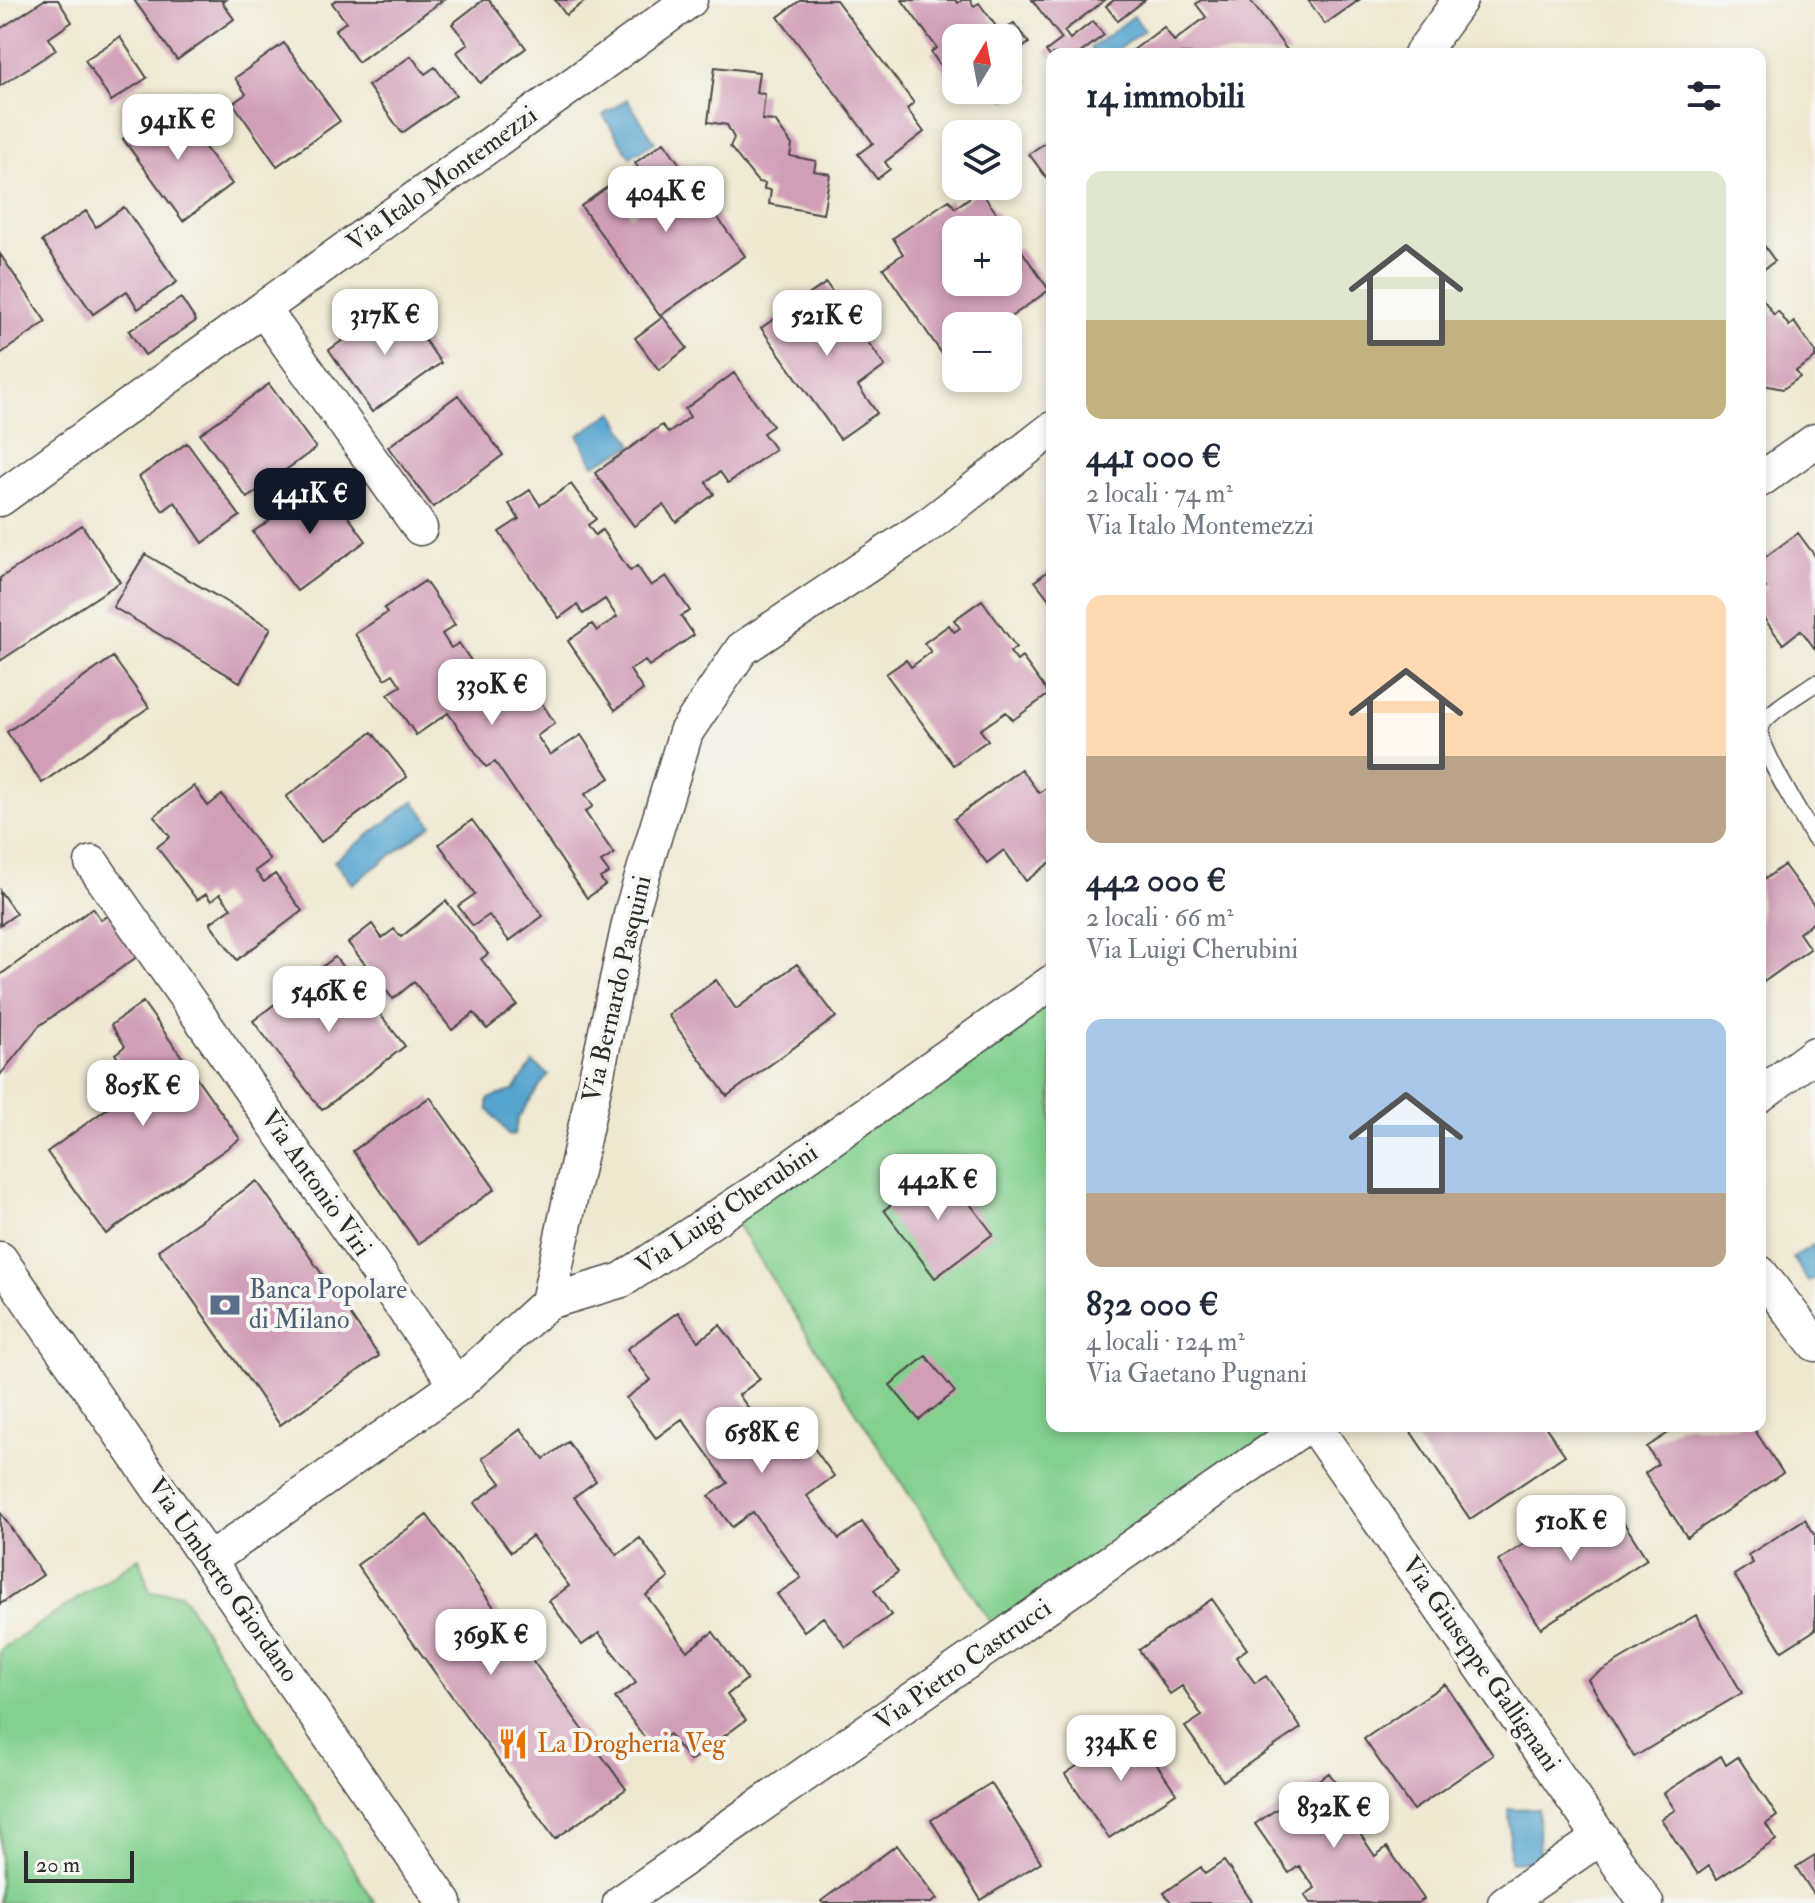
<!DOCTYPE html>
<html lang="it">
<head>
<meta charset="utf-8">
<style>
	:root { --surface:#fff; --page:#f6f6f7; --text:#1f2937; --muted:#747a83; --accent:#111827 }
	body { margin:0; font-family:"IM FELL Double Pica",serif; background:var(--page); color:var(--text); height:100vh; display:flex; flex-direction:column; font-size:30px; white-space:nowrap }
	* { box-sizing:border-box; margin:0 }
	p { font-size:26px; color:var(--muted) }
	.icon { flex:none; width:44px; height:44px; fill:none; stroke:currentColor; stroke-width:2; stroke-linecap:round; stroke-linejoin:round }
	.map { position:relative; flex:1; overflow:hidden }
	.details { position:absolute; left:1046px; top:48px; width:720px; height:1384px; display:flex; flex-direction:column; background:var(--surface); border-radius:16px; box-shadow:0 4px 12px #0003 }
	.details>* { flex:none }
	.needle { width:52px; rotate:10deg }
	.buttons { position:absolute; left:942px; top:24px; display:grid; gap:16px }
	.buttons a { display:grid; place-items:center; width:80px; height:80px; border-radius:16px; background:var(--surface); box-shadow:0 4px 12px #0003; font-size:40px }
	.scale { position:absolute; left:24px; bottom:20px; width:110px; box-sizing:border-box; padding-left:8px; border:4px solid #2b2b2b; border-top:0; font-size:22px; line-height:28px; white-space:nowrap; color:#2b2b2b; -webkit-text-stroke:6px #f6f6f2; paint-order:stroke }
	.price { position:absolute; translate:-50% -68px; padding:0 18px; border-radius:16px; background:#fff; color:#222; font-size:26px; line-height:52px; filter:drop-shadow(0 2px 4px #0008) }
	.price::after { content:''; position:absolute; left:50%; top:48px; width:24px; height:18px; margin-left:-12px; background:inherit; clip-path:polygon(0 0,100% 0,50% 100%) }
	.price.selected { background:var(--accent); color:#fff }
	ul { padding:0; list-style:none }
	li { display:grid; align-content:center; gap:16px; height:424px; padding:0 40px }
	li span { display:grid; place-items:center; height:248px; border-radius:16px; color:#555 }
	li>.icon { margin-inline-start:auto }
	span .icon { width:144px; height:144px; fill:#fffc; stroke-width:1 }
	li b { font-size:34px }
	h2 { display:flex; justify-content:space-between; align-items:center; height:96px; padding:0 40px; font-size:34px }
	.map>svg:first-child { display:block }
	.green { fill:#83d08f; stroke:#577e5d; stroke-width:2 }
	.water { fill:#55a4cf; stroke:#40687d; stroke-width:2 }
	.building { fill:#d19eb8 }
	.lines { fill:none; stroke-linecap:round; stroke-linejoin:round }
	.service-casing { stroke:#484744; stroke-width:19 }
	.minor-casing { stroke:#484744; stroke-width:37 }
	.service { stroke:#fff; stroke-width:16 }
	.minor { stroke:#fff; stroke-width:34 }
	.labels { text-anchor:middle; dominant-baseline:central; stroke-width:8; stroke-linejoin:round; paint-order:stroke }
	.street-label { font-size:26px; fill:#2b2b2b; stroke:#f6f6f2 }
	.service-label { font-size:26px; fill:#4e5e75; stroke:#f6f6f2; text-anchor:start }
	.food-label { font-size:26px; fill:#c56008; stroke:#f6f6f2; text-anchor:start }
</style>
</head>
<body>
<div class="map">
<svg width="1815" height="1903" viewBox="0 0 1815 1903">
	<rect width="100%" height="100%" fill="#f6f6f2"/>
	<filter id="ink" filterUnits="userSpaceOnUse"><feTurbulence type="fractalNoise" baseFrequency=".0125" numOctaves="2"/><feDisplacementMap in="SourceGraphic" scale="16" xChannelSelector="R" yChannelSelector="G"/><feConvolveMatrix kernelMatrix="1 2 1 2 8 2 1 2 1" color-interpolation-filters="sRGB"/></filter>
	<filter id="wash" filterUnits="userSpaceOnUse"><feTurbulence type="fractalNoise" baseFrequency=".006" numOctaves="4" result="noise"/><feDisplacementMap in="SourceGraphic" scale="32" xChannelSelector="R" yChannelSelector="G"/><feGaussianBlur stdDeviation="1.8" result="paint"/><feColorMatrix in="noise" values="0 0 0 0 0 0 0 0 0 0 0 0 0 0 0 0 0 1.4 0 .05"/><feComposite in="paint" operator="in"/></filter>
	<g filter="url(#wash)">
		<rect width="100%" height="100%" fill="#efe8d1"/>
		<!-- green -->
		<path class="green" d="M1052 982V1426H1300L1001 1639 728 1210Z
			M139 1558 150 1592 181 1593 375 1903H0V1650Z"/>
		<!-- water -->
		<path class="water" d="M1134 16 1144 30 1116 51 1118 54H1095L1091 48Z
			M1008 56 1029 81 1006 100 999 90H1008Z
			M627 99 655 142 630 157 603 115Z
			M613 412 633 445 594 465 578 435Z
			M414 801 432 825 352 884 334 861Z
			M533 1063 548 1074 518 1118 514 1135H509L488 1109V1099L514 1090Z
			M1815 1244V1278L1808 1282 1793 1257Z
			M1538 1808 1539 1861 1510 1862 1509 1809Z"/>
		<g id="blocks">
			<!-- building -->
			<path class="building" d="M44 0H58L72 22 49 38 56 50 0 86V29Z
				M134 0H225L222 2 234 19 177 60Z
				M336 0H443L358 62 335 30 346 22 332 3Z
				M483 0H489L526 48 480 83 457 52 468 44 452 24Z
				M555 0H587L566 15Z
				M801 0H836L914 103 907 109 924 132 885 162 890 169 877 179 858 154 873 143 778 17Z
				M902 0H955L958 3 962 0H970L974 6 979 3 1001 33 1014 23 1029 43 1012 55 1008 50V38H956V82L953 84 931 52 937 48Z
				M1032 0H1105L1064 31 1070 39 1093 21 1104 35 1079 54H1052V59L1046 51 1062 39Z
				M1114 0H1145L1118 21 1106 6Z
				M1201 0H1250L1290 54H1128L1164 27 1174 41 1206 17 1196 4Z
				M1308 0H1359L1325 24Z
				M120 37 147 78 111 101 85 60Z
				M284 43 340 121 277 166 233 103 246 94 235 78Z
				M411 56 425 74 435 67 456 95 402 133 368 86Z
				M715 67 759 72 756 93 765 94 762 120 775 121 792 145 790 156 816 161 814 171 830 174 823 214 769 204 771 190 764 189 765 183 758 182 730 147 734 138 727 125 708 122Z
				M172 103 232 184 183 221 123 139Z
				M1052 138V185L1029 154Z
				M664 142 745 256 660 316 581 206 609 186 631 216 658 196 635 163Z
				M980 190 1012 235 1008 238V230H956V282H1008V255L1019 247 1049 290 998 326H956V355L947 361 883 268 903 254 893 238 949 200 955 208Z
				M124 207 177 282 138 309 127 291 93 314 42 241 86 211 96 227Z
				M1760 240 1775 261 1760 272Z
				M0 254 46 322 0 354Z
				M826 283 885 366 858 386 877 413 840 439 761 328Z
				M1760 295 1774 315 1778 311 1789 326 1794 322 1815 352V358L1796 371 1800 377 1783 389 1763 385 1760 380Z
				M181 298 196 321 145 355 129 331Z
				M398 302 441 363 372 412 329 350Z
				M663 317 687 348 659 370 635 338Z
				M734 373 773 426 763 433 775 449 728 483 720 472 706 482 714 494 676 522 663 505 634 526 595 473 662 425 669 433 690 417 685 409Z
				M269 384 316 448 247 498 200 434Z
				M458 395 503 455 433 507 388 447Z
				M187 443 240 516 203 543 175 502 163 511 139 477Z
				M323 482 366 541 297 591 253 532Z
				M571 484 596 519 588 525 595 535 602 530 630 571 637 566 651 586 666 576 690 611 681 616 694 635 649 666 645 661 630 670 643 690 615 710 568 641 592 624 597 631 617 617 605 599 583 614 577 605 559 618 499 532 519 519 509 504 530 490 540 505Z
				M82 525 120 582 0 661V578Z
				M1798 533 1815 556V649L1801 630 1783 644 1760 613V593L1766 588 1760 581V561Z
				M145 554 271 628 240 682 113 607Z
				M1052 568V603L1035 581Z
				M425 581 455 625 442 634 451 648 459 643 501 705 530 686 555 723 537 736 550 755 581 735 610 778 585 794 593 806 585 812 614 854 601 862 609 873 600 878 605 885 587 898 495 762 486 767 448 713 416 735 388 694 401 686 393 674 385 679 355 634 387 613 384 608Z
				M982 600 1016 647 1010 652 1017 661 1022 657 1049 694 1013 720 1006 712 980 730 988 740 953 765 886 674 906 660 911 667 931 652 924 643 949 625 954 632 960 628 954 620Z
				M113 657 149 707 42 783 7 732Z
				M372 732 407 777 321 842 286 797Z
				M1021 769 1039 793 1052 784V861L1026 881 1004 850 987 863 954 819Z
				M194 786 208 806 222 795 270 860 255 871 264 882 275 874 302 911 237 960 210 923 231 908 220 894 211 901 206 894 197 900 157 847 170 837 154 816Z
				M472 820 543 916 509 941 489 915 473 926 458 906 475 894 439 844Z
				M1784 865 1815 907V921L1799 933 1810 949 1765 981 1760 974V873L1765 879Z
				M0 891 16 914 0 925Z
				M446 901 488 954 481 959 517 1005 487 1029 474 1013 452 1030 414 982 393 999 348 943 372 924 382 938 394 929 401 937Z
				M93 908 101 920 111 913 141 954 39 1026 0 1075V975Z
				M335 957 405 1046 322 1110 253 1021Z
				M797 964 836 1017 727 1096 668 1015 716 980 736 1009Z
				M143 1002 240 1139 106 1234 47 1152 116 1102 106 1089 129 1073 115 1054 125 1046 111 1025Z
				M430 1097 495 1189 418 1244 353 1151Z
				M942 1167 993 1234 935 1278 884 1210Z
				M257 1181 379 1356 280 1425 158 1250Z
				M678 1312 698 1341 720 1325 760 1379 739 1395 769 1436 793 1419 834 1476 807 1496 839 1539 862 1522 898 1572 874 1590 891 1615 846 1647 823 1617 804 1631 777 1594 801 1578 753 1512 732 1527 709 1496 728 1483 682 1419 656 1438 626 1398 651 1380 627 1349Z
				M926 1356 955 1392 919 1420 890 1385Z
				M1419 1426H1545L1565 1455 1470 1519 1411 1432Z
				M1679 1426H1752L1783 1473 1687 1537 1645 1473 1658 1464 1647 1447Z
				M521 1429 544 1459 568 1442 596 1481 574 1497 617 1555 640 1538 669 1578 646 1595 687 1651 713 1632 747 1679 727 1695 746 1720 690 1761 669 1734 651 1746 615 1698 636 1683 599 1633 582 1645 549 1601 569 1586 532 1536 511 1552 474 1503 501 1483 482 1458Z
				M1611 1503 1647 1559 1541 1628 1498 1561 1567 1516 1575 1527Z
				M0 1512 43 1575 0 1604Z
				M427 1515 626 1789 555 1839 357 1565Z
				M1805 1519 1815 1535V1630L1782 1651 1734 1575 1753 1563 1748 1555Z
				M1212 1599 1247 1649 1236 1657 1255 1683 1266 1676 1301 1728 1223 1781 1185 1727 1202 1716 1182 1686 1170 1694 1139 1650Z
				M1696 1615 1742 1693 1634 1757 1588 1679Z
				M1445 1684 1493 1755 1413 1810 1364 1739Z
				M1133 1729 1176 1793 1109 1838 1065 1774Z
				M1721 1756 1726 1765 1738 1757 1777 1816 1766 1824 1776 1840 1717 1879 1709 1866 1698 1874 1661 1819 1675 1810 1664 1793Z
				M1329 1773 1360 1817 1352 1822 1375 1856 1387 1847 1424 1899 1418 1903H1311L1305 1895 1315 1888 1299 1866 1289 1873 1255 1824Z
				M991 1783 1041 1862 981 1900 931 1820Z
				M897 1845 937 1899 931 1903H823L821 1901Z
				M1815 1855V1896L1796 1867Z
				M1224 1861 1253 1903H1172L1164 1893 1201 1867 1205 1874Z"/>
		</g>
	</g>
	<g filter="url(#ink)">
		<use href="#blocks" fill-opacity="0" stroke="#484744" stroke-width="2"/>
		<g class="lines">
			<!-- service casing -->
			<g class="service-casing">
				<path id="service" d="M1815 683C1803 692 1765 713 1761 727 1756 745 1804 819 1815 839"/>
			</g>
			<!-- minor casing -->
			<g class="minor-casing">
				<path id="minor" d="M1421 54 1460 0
					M263 309 420 528
					M1760 480 1815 441
					M0 499 690 0
					M92 863 457 1385
					M1760 1095 1815 1054
					M0 1259 445 1903
					M1760 1273 1815 1344
					M548 1302 622 1280 766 1185 1052 982
					M1314 1426 1646 1903
					M210 1560 457 1385 548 1302 632 910 686 732 742 649 931 523 1052 429
					M620 1903 1306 1426
					M1505 1903 1601 1837"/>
			</g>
			<!-- service -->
			<use href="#service" class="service"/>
			<!-- minor -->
			<use href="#minor" class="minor"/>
		</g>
	</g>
	<!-- icons -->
	<defs>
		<g id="bank-bare" transform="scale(2.4)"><path d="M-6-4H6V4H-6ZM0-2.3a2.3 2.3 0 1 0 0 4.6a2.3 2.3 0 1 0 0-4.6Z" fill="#5c6f8a" stroke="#f6f6f2" stroke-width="2.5" paint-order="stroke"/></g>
		<g id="restaurant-bare" transform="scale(2.4)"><path d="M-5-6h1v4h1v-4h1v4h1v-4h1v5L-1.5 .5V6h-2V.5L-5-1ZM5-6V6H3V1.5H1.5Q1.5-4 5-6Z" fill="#e8710a" stroke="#f6f6f2" stroke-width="2.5" paint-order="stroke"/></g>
	</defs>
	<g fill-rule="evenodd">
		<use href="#bank-bare" x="225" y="1305"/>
		<use href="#restaurant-bare" x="513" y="1744"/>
	</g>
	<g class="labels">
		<!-- street labels -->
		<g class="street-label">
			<text transform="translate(442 179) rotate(-36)">Via Italo Montemezzi</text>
			<text transform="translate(617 989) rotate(-77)">Via Bernardo Pasquini</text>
			<text transform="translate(316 1183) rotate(55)">Via Antonio Viri</text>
			<text transform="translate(727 1209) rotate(-34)">Via Luigi Cherubini</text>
			<text transform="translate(223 1580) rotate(55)">Via Umberto Giordano</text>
			<text transform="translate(1481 1664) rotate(55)">Via Giuseppe Gallignani</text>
			<text transform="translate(963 1665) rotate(-35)">Via Pietro Castrucci</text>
		</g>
		<!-- service labels -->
		<g class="service-label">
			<text x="249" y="1290">Banca Popolare<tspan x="249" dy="30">di Milano</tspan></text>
		</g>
		<!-- food labels -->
		<g class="food-label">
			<text x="537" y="1744">La Drogheria Veg</text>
		</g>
	</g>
</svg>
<div class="buttons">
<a><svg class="needle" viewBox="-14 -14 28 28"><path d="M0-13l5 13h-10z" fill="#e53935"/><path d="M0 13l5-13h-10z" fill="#747a83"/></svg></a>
<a><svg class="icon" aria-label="layers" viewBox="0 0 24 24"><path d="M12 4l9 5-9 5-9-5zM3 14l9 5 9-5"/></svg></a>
<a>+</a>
<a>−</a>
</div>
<div class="scale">20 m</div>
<b class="price" style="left:178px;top:162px">941K €</b>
<b class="price" style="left:666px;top:234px">404K €</b>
<b class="price" style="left:385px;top:357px">317K €</b>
<b class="price" style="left:827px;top:358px">521K €</b>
<b class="price selected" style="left:310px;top:536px">441K €</b>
<b class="price" style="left:492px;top:727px">330K €</b>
<b class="price" style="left:329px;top:1034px">546K €</b>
<b class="price" style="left:143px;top:1128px">805K €</b>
<b class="price" style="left:938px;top:1222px">442K €</b>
<b class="price" style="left:762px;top:1475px">658K €</b>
<b class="price" style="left:1571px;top:1563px">510K €</b>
<b class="price" style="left:491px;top:1677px">369K €</b>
<b class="price" style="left:1121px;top:1783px">334K €</b>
<b class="price" style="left:1334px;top:1850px">832K €</b>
<section class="details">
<h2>14 immobili<svg class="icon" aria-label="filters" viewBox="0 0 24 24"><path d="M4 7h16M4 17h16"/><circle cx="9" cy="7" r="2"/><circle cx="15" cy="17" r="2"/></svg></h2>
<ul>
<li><span style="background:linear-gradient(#dfe7d0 60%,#c2b280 0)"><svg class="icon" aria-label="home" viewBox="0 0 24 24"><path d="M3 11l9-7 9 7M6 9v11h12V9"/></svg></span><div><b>441 000 €</b><p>2 locali · 74 m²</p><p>Via Italo Montemezzi</p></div></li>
<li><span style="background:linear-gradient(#ffd9b3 65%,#b9a48a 0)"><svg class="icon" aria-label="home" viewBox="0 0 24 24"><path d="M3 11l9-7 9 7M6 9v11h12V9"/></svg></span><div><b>442 000 €</b><p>2 locali · 66 m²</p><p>Via Luigi Cherubini</p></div></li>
<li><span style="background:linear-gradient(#a9c7e8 70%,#b9a48a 0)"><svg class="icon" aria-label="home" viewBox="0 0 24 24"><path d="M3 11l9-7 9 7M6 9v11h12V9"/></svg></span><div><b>832 000 €</b><p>4 locali · 124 m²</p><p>Via Gaetano Pugnani</p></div></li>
</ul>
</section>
</div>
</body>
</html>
